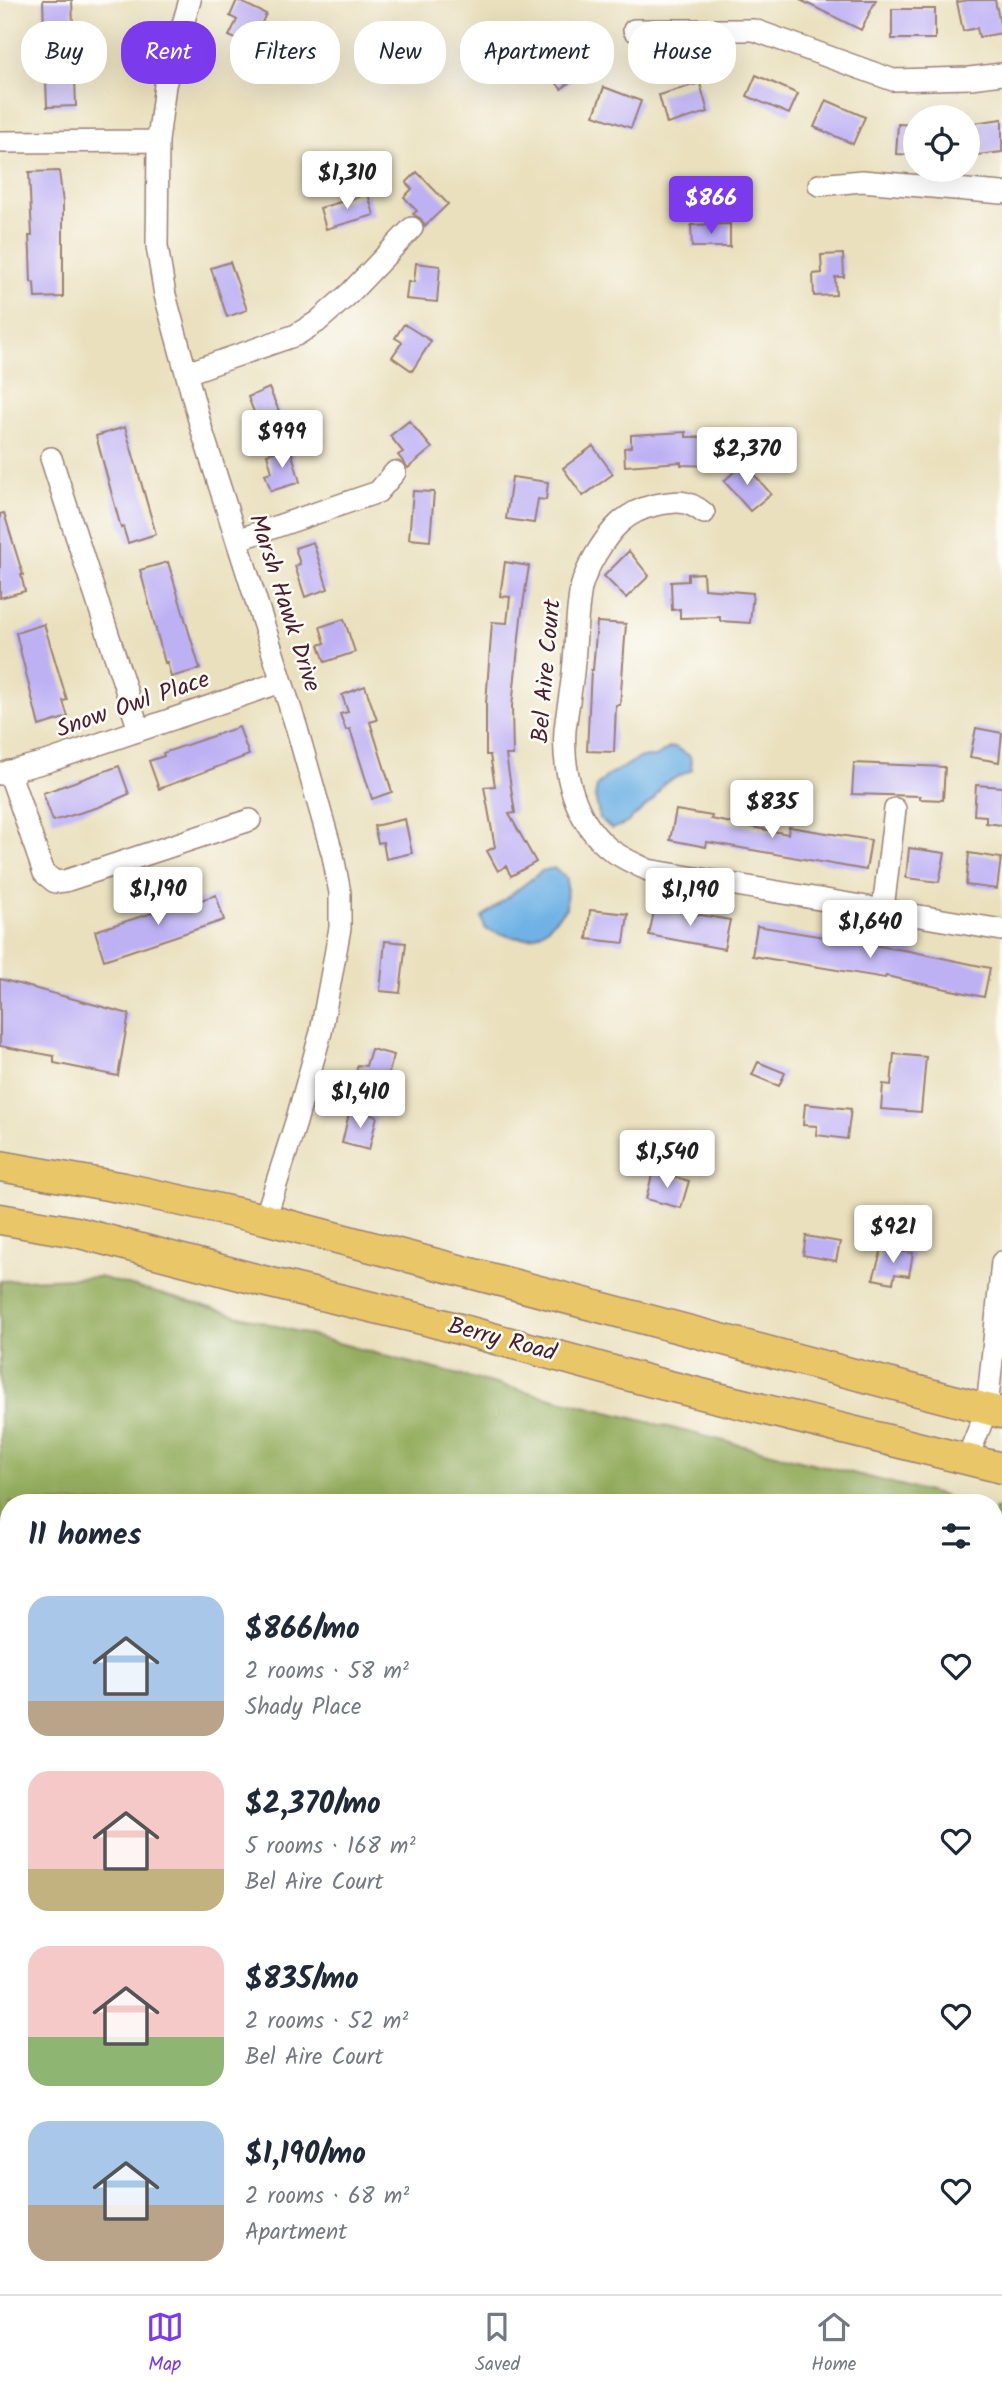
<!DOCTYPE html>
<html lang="en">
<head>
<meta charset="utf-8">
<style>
	:root { --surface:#fff; --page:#f6f6f7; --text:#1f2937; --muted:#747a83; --line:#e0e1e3; --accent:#7c3aed }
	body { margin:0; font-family:Kalam,sans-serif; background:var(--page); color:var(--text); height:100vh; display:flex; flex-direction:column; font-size:26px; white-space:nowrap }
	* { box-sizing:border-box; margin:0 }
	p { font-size:23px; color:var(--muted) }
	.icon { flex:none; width:38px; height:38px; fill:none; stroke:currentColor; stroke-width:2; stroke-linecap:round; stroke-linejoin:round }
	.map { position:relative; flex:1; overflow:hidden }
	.drawer { position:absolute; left:0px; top:1494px; width:1003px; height:800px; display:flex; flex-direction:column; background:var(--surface); border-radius:28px 28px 0 0; box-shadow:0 7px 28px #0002 }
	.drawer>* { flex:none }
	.hud { position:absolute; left:21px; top:21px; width:961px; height:63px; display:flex; gap:14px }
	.controls { position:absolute; left:903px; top:105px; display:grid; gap:14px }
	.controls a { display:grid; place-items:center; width:77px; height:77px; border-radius:50%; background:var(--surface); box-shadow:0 7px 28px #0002; font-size:35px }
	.price { position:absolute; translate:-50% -60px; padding:0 16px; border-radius:7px; background:#fff; color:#222; font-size:23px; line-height:46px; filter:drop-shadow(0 2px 4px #0008) }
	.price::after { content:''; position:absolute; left:50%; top:42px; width:21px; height:16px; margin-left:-10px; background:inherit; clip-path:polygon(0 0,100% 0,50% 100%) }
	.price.current { background:var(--accent); color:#fff }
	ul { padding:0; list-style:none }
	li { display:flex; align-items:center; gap:21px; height:175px; padding:0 28px }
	li span { display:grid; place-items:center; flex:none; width:196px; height:140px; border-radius:21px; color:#555 }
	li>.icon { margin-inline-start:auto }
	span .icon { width:84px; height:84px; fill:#fffc; stroke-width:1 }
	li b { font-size:30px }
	h2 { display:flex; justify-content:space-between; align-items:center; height:84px; padding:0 28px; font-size:30px }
	.chip { padding:0 24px; border-radius:28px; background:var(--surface); box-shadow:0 7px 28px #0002; font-size:24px; line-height:63px }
	.chip.current { background:var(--accent); color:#fff }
	.dock { display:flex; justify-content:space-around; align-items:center; height:98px; border-top:2px solid var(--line); background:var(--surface); font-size:19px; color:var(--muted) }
	.dock a { display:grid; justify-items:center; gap:4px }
	.dock .current { color:var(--accent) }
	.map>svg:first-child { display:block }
	.forest { fill:#94ad5f; stroke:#6f6645; stroke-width:2 }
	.water { fill:#70b2e5; stroke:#5d6888; stroke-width:2 }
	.building { fill:#bdb1f4 }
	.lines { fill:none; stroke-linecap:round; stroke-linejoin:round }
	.minor-casing { stroke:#9a8074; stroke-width:24 }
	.highway-casing { stroke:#9a8074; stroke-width:33 }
	.minor { stroke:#fff; stroke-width:21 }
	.highway { stroke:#e9c769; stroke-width:30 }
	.labels { text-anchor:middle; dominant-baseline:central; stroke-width:5; stroke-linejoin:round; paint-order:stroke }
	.street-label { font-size:24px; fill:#4a1f2b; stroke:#fdfcf7 }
</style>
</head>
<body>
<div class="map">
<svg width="1002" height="2294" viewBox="0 0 1002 2294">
	<rect width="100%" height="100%" fill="#fdfcf7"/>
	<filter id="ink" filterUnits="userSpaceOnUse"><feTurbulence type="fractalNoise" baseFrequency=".0143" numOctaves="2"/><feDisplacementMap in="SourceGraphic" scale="14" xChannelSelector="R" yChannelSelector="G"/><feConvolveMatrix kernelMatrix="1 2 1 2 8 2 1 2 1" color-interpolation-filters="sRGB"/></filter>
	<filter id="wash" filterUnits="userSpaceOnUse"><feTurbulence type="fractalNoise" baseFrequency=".00686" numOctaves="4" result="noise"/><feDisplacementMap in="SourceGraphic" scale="28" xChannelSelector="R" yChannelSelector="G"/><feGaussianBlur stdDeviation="1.57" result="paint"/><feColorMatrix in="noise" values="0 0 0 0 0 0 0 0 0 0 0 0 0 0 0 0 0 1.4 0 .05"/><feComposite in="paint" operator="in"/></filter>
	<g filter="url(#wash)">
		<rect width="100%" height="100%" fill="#eae0be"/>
		<!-- forest -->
		<path class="forest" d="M99 1277 400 1360 972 1503H9V1616L0 1620V1281Z
			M994 1509 1002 1511V2294H548L546 2286H994Z"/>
		<!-- water -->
		<path class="water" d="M675 747 690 756 692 770 664 783 654 799 627 823 612 829 600 819 595 797 597 786 606 777 641 757H656L669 748Z
			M554 868 567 879 566 908C534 943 532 944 485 929L482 917 542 871Z"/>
		<g id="blocks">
			<!-- building -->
			<path class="building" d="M43 0H72L76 106 47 107Z
				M237 0 266 14 258 31 265 34 258 49 229 36 237 20 230 16Z
				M800 0H876L861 30Z
				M968 0H995L1002 33 979 37 977 28 963 31 957 2Z
				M892 9H935V39H892Z
				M561 34 587 70 561 89 537 56 553 45 551 42Z
				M756 75 798 94 789 114 747 96Z
				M700 83 708 112 667 124 659 95Z
				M604 87 641 101 631 128 594 115Z
				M826 100 865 117 853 144 814 127Z
				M1002 119V152L977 155 973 123Z
				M898 124 915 125V155L896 154Z
				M59 171 63 203V297L35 298 34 283 31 282 30 252 29 236H32L29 172Z
				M417 172 448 204 425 226 421 219 413 214 417 211 404 197 412 189 406 183Z
				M368 194 374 215 326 229 320 208Z
				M730 224V247H692L691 225Z
				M843 254 844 277H835L836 295 814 296 813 274 822 273 821 255Z
				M230 262 247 310 227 317 211 268Z
				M416 263 440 266 437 302 406 299 408 282H414Z
				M404 324 431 341 412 371 392 357 402 342 395 338Z
				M269 388 283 420 254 433 246 416 254 412 248 397Z
				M409 421 432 448 408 468 398 455 403 452 390 436Z
				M125 427 156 534 128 543 123 527 121 528 96 436Z
				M686 432V437H718V466L681 465V462L625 466 624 448 631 447V435Z
				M593 446 613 474 583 496 563 468Z
				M290 447 300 482 271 491 265 474 272 472 267 454Z
				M744 463 771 494 750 511 724 481Z
				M512 477 548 482 546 500 538 499 534 523 506 519Z
				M413 491 434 492 430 541 409 539Z
				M4 513 23 575H21L25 591 0 598V514Z
				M313 542 328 589 305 597 295 566 300 564 295 548Z
				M629 551 649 576 626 598 604 576Z
				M168 562 200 669 171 677 167 662 165 663 140 570Z
				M505 562 529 566 521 618 512 707 513 755H506L515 813 509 814 536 862 511 876 506 866 498 871 487 851 495 847 484 787 495 786 490 755H486V703L492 622 507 623 510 597 500 596Z
				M703 573 704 589 753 593 750 623 720 621V617L680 618V609L672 610 671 582 688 581V574Z
				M344 619 355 652 325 662 319 645 325 643 320 627Z
				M597 622 626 624 620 705H616L614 752 587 751 591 670H593Z
				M44 624 67 700 63 701 68 717 39 726 16 633Z
				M365 686 377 720 370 722 392 792 372 799 350 729 346 730 340 714 348 712 342 695Z
				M239 727 249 755 159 789 149 761 164 756 163 753Z
				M976 728 1002 733 999 762 970 757Z
				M854 763 945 767 943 800 920 799V796L852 794Z
				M119 766 129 794 99 807 53 821 43 793Z
				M976 785 1002 787V825L986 823V816L974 815Z
				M676 810 712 816 711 819 788 834 789 827 871 840 866 870 707 842 706 847 670 840Z
				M405 819 412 853 386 859 383 842 378 843 374 826Z
				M909 848 945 853 939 882 906 878Z
				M969 853 1001 858 997 889 966 885Z
				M216 895 224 920 104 960 95 931 200 898 201 900Z
				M655 907 730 920 724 949 649 935Z
				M590 910 628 914 624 943 587 939Z
				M757 926 909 951 990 968 984 997 886 976 885 978 752 956Z
				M385 941 406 943 400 993 380 991Z
				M0 979 129 1014 118 1076 54 1063V1056L0 1046Z
				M371 1049 394 1055 384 1090 353 1082 358 1065 366 1066Z
				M894 1054 926 1057 921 1112 881 1109 883 1084 891 1085Z
				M758 1062 785 1073 779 1086 752 1075Z
				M805 1104 851 1109 847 1139 816 1135 817 1126 803 1125Z
				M350 1109 377 1116 369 1150 342 1143Z
				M653 1171 689 1181 681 1208 646 1199Z
				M806 1236 840 1242 836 1261 803 1255Z
				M882 1249 913 1253 909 1276 895 1274 893 1283 873 1279Z"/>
		</g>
	</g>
	<g filter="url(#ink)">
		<use href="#blocks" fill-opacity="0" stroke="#9a8074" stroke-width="2"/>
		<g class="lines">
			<!-- minor casing -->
			<g class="minor-casing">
				<path id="minor" d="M190 0 165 85 158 141 157 246 165 295 202 431 297 729 333 856 340 893V928L321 1032 296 1122 265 1219
					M634 30H754L893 80 970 78 1002 74
					M0 142 158 141
					M819 185 862 181 1002 193
					M187 373 296 335 317 322 350 293 412 228
					M51 458 139 730
					M704 513C687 499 676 501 655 505 625 512 611 529 596 554 590 564 584 576 581 588 576 615 576 645 573 672 571 692 567 711 565 730 562 771 575 819 606 846 618 857 634 863 648 870L1002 930
					M237 540 378 492 395 472
					M9 771 44 873 55 882 65 881 250 820
					M0 774 49 761 281 682
					M883 909 895 809
					M967 1459 987 1409 1002 1262
					M0 1805 9 1790
					M0 2060H9"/>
			</g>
			<!-- highway casing -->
			<g class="highway-casing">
				<path id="highway" d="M0 1166 124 1188 265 1219 1002 1413
					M0 1219 76 1232 263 1281 430 1321 653 1382 1002 1468"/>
			</g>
			<!-- minor -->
			<use href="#minor" class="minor"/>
			<!-- highway -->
			<use href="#highway" class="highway"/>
		</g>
	</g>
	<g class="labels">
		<!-- street labels -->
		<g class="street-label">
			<text transform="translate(284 603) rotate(72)">Marsh Hawk Drive</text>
			<text transform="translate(547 671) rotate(-85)">Bel Aire Court</text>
			<text transform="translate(133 705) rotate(-19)">Snow Owl Place</text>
			<text transform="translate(502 1340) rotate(15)">Berry Road</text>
		</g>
	</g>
</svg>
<div class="controls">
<a><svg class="icon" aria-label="locate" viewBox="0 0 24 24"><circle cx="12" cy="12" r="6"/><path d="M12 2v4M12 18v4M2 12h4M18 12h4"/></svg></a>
</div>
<b class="price" style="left:347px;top:211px">$1,310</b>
<b class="price current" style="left:711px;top:236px">$866</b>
<b class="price" style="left:282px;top:470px">$999</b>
<b class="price" style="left:747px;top:487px">$2,370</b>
<b class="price" style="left:772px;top:840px">$835</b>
<b class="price" style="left:158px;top:927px">$1,190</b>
<b class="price" style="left:690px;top:928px">$1,190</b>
<b class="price" style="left:870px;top:960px">$1,640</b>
<b class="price" style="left:360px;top:1130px">$1,410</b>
<b class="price" style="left:667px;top:1190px">$1,540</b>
<b class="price" style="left:893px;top:1265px">$921</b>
<div class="hud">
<a class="chip">Buy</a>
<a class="chip current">Rent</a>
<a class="chip">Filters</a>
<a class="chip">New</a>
<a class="chip">Apartment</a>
<a class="chip">House</a>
</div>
<section class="drawer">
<h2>11 homes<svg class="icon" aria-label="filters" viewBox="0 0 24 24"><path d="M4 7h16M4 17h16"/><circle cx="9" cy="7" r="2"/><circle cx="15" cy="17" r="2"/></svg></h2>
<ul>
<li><span style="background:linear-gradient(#a9c7e8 75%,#b9a48a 0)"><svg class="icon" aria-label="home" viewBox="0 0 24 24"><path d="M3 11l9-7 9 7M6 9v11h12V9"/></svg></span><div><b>$866/mo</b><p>2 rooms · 58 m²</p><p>Shady Place</p></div><svg class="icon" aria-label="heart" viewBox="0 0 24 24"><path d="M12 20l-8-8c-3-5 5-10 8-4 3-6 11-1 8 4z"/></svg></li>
<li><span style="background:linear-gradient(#f6c9c9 70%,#c2b280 0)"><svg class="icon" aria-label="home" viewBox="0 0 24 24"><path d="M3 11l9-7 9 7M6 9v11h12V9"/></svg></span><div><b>$2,370/mo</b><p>5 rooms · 168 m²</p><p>Bel Aire Court</p></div><svg class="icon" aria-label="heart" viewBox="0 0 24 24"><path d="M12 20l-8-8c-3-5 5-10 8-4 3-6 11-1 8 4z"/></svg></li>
<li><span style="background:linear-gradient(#f6c9c9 65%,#8fb573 0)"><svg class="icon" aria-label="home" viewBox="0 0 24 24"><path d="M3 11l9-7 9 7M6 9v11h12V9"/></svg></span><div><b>$835/mo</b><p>2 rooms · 52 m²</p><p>Bel Aire Court</p></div><svg class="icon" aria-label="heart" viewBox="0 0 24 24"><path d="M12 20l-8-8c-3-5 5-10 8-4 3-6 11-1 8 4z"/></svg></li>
<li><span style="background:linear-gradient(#a9c7e8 60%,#b9a48a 0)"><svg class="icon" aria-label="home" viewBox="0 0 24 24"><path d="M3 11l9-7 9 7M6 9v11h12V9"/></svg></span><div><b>$1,190/mo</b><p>2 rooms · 68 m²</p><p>Apartment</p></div><svg class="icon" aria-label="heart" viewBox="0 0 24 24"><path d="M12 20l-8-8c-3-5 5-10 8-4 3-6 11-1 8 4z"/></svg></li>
</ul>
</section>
</div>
<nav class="dock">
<a class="current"><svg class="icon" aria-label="map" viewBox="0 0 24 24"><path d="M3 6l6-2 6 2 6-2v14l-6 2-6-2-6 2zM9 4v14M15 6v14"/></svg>Map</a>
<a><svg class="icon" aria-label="saved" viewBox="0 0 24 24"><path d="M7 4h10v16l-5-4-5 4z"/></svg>Saved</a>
<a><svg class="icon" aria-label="home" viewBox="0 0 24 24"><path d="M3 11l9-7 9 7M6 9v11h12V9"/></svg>Home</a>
</nav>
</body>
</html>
